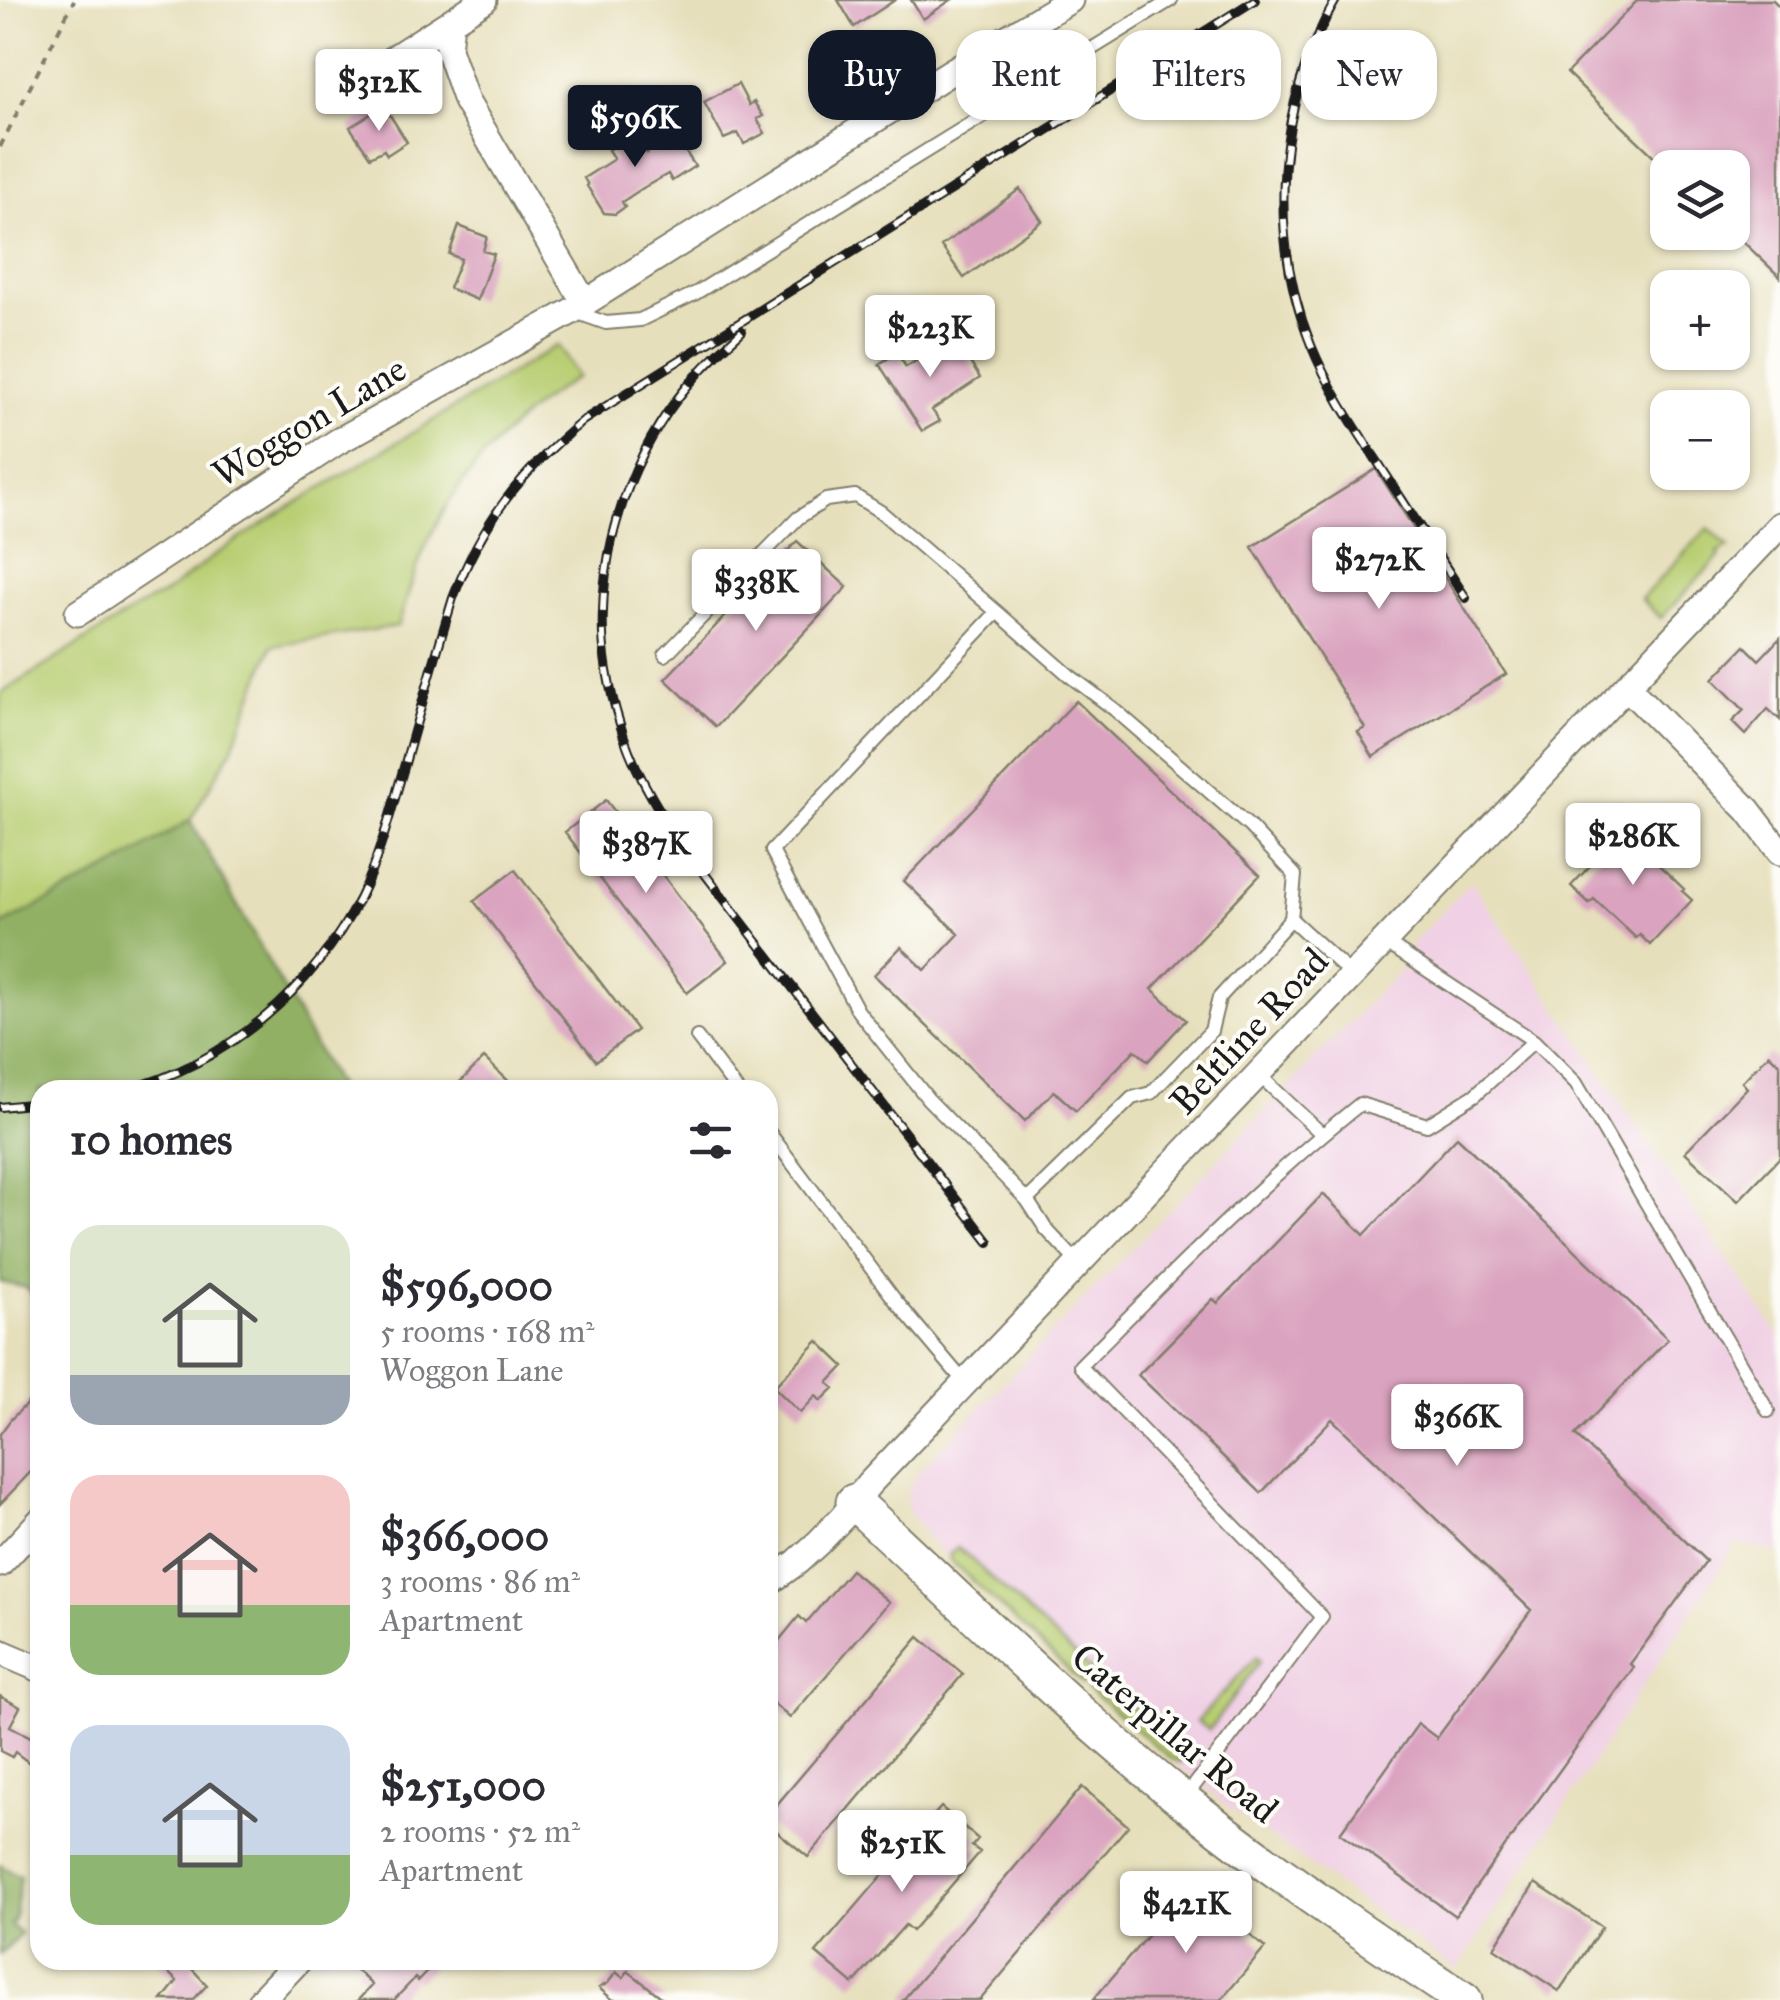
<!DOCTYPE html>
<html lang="en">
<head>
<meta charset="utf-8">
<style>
	:root { --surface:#fff; --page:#f7f7f7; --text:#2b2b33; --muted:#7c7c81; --accent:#111827 }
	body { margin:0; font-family:"IM FELL Great Primer",serif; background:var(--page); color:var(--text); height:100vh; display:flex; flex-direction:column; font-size:38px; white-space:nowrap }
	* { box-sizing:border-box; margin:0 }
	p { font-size:32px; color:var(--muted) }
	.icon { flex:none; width:55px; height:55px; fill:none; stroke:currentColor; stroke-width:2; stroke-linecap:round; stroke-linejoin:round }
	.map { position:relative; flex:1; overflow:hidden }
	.drawer { position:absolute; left:30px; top:1080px; width:748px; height:890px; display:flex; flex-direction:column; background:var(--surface); border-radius:30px; box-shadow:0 2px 8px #0004 }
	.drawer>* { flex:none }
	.guide { position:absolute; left:808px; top:30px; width:822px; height:90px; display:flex; gap:20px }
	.fabs { position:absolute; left:1650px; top:150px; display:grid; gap:20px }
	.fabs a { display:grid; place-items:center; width:100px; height:100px; border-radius:20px; background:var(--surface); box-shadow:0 2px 8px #0004; font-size:50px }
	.price { position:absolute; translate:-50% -85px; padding:0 22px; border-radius:10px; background:#fff; color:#222; font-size:32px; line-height:65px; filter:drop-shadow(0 2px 5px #0008) }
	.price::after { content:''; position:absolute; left:50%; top:60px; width:30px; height:22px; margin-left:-15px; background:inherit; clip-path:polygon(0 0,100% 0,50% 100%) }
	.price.on { background:var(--accent); color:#fff }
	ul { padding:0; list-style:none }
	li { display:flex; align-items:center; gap:30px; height:250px; padding:0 40px }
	li span { display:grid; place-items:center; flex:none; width:280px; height:200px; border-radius:30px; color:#555 }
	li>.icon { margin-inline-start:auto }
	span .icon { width:120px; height:120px; fill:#fffc; stroke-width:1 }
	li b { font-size:42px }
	h2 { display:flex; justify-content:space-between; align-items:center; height:120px; padding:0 40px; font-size:42px }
	.tag { padding:0 35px; border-radius:30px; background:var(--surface); box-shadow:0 2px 8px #0004; font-size:35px; line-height:90px }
	.tag.on { background:var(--accent); color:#fff }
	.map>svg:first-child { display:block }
	.built { fill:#f0d0e4 }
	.green { fill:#b7cd71; stroke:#6a7446; stroke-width:2.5 }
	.forest { fill:#91b063; stroke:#566640; stroke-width:2.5 }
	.building { fill:#daa3bf }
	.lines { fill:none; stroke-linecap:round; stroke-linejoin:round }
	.lane-casing { stroke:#817e6c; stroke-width:16 }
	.street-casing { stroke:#817e6c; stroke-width:29 }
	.secondary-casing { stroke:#817e6c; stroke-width:39 }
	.path { stroke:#817e6c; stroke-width:4; stroke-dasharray:8 8; stroke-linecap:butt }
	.lane { stroke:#fff; stroke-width:12 }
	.street { stroke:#fff; stroke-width:25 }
	.secondary { stroke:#fff; stroke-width:35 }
	.rail-casing { stroke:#1c1c1c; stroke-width:10 }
	.rail { stroke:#fdfcf7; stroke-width:6; stroke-dasharray:19; stroke-linecap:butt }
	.labels { text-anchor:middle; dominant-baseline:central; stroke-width:8; stroke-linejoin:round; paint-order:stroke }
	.street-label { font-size:38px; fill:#1c1c1c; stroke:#fdfcf7 }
</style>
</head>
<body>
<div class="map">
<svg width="1780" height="2000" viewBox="0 0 1780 2000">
	<rect width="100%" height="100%" fill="#fdfcf7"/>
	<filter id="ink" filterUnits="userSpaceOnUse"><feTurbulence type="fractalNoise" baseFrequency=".01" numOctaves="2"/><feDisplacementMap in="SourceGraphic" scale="20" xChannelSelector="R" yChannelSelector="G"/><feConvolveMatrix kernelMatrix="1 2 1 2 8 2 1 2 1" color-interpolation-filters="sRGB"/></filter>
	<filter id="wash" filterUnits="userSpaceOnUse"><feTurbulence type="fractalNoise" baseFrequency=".0048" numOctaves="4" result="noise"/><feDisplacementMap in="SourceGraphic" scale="40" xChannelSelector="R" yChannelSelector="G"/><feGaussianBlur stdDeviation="2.25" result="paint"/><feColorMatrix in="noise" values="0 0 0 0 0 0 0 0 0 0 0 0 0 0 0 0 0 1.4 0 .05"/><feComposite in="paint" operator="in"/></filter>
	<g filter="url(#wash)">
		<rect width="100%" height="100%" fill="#e6dfbb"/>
		<!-- built -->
		<path class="built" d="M1471 881 1780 1337V1553L1736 1544 1457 1970 1232 1810 1143 1736 1087 1688 933 1544 909 1512 906 1500 909 1487 916 1475 1414 955 1408 948Z"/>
		<!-- green -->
		<path class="green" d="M558 345 578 377C516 414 460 473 429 539 415 566 408 597 398 626L272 646 232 749 190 820 117 865 0 926V694L148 601 163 595 215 555 281 512Z
			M1708 528 1729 547 1718 553 1720 556 1661 618 1641 599Z
			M958 1547 1093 1672 1083 1684 950 1560V1554Z
			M1256 1657 1260 1661 1209 1730 1197 1721Z
			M1096 1675 1157 1728 1191 1755 1187 1760 1180 1762 1171 1759 1087 1688Z"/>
		<!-- forest -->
		<path class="forest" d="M190 820 339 1089 40 1090V1301L27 1288 0 1282V926L117 865Z
			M0 1865 20 1876 14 1920 10 1924 21 1934 0 1955Z"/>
		<g id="blocks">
			<!-- building -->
			<path class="building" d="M838 0H895L854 27Z
				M911 0H951L923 19Z
				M1638 0H1773L1780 7V277L1732 231V168H1666L1567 73Z
				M738 84 749 105 754 102 763 116 757 119 765 133 744 144 738 133 724 139 704 102Z
				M386 109 407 142 387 155 384 150 370 157 350 127 377 110 379 114Z
				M629 127 647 153 675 136 695 166 672 181 668 174 643 188 622 202 625 207 615 214 604 213 587 186 588 185 584 178 614 159 608 150 614 146 610 140Z
				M1020 189 1042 221 964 278 941 246Z
				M459 226 487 237 483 251 494 254 477 300 449 288 461 259 449 254Z
				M954 337 980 378 932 410 940 421 922 431 879 364 897 353 906 367Z
				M1376 469 1506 674 1373 757 1358 732 1365 728 1252 547Z
				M797 541 847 587 716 727 665 679Z
				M1780 638V720L1768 709 1745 735 1732 722 1744 710 1713 679 1745 646 1759 660Z
				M1076 701 1260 875 1152 989 1186 1020 1148 1061 1135 1050 1076 1111 1054 1091 1025 1121 874 975 901 947 925 970 959 934 904 881Z
				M606 800 728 961 687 993 565 832Z
				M1627 827 1645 845 1642 849 1684 889 1682 891 1692 900 1650 945 1640 935 1636 938 1594 899 1589 903 1571 886Z
				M515 870 637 1030 596 1061 474 901Z
				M1769 1054 1780 1064V1157L1738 1201 1685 1152 1747 1088 1742 1082Z
				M484 1058 518 1090H452Z
				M1457 1137 1668 1339 1575 1435 1706 1561 1630 1664 1634 1667 1455 1916 1340 1833 1418 1724 1437 1738 1531 1610 1332 1419 1261 1493 1138 1375 1213 1299 1218 1303 1323 1194 1364 1235Z
				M818 1341 844 1366 828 1383 834 1388 821 1401 816 1396 800 1413 774 1387Z
				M40 1391V1462L0 1504V1434L11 1419Z
				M851 1570 889 1602 790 1718 768 1699V1654L799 1616 806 1623Z
				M919 1637 963 1674 808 1857 768 1824V1815Z
				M0 1696 20 1707 10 1726 40 1742V1771L15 1752 12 1757 0 1751Z
				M1082 1787 1128 1826 980 2000H903Z
				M941 1807 978 1839 972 1846 980 1852 912 1931 905 1925 853 1984 816 1953Z
				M1535 1883 1602 1927 1559 1991 1494 1948Z
				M1191 1884 1265 1948 1221 2000H1093Z
				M155 1960H200L192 1969 207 1985 193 2000H162L177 1981Z
				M365 1960H438L418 1981 415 1978 394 2000H358L372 1985 356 1970Z
				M628 1971 665 2000H613L599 1988 608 1983 616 1972 623 1978Z"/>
		</g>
	</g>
	<g filter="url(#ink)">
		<use href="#blocks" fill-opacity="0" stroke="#817e6c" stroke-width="2.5"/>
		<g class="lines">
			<!-- lane casing -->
			<g class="lane-casing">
				<path id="lane" d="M575 312 606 323 640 320 696 293 1171 0
					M665 655 798 518 826 500 855 496 881 512 997 612
					M1385 942 1534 1041 1576 1083 1768 1411
					M697 1037 737 1090
					M1259 1075 1322 1134
					M768 1131 895 1300 965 1383
					M1027 1200 928 1099 858 1011 772 851 997 612 1070 676 1114 709 1249 826 1295 875 1291 919
					M1079 1264 1046 1229 1027 1200 1132 1098 1151 1093 1211 1031 1219 998 1291 919 1353 976
					M1184 1799 1322 1617 1080 1366C1170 1276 1260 1183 1360 1104L1427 1125 1475 1095 1534 1041"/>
			</g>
			<!-- street casing -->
			<g class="street-casing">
				<path id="street" d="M451 22 448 49 466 101 585 303
					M391 60 484 0
					M78 613 337 442 572 311 949 73 1070 0
					M1627 687 1748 810 1780 852
					M0 1564 40 1521
					M768 1583 797 1562 819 1542 842 1518 869 1484 1780 525
					M0 1652 40 1669
					M261 2000 299 1960"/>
			</g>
			<!-- secondary casing -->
			<g class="secondary-casing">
				<path id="secondary" d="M854 1502C967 1606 1076 1717 1198 1812 1283 1879 1374 1940 1464 2000"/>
			</g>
			<!-- path -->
			<path class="path" d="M0 147 74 0"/>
			<!-- lane -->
			<use href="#lane" class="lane"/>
			<!-- street -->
			<use href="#street" class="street"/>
			<!-- secondary -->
			<use href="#secondary" class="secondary"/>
			<!-- rail casing -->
			<g class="rail-casing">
				<path id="rail" d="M1336 0C1276 102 1267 235 1311 345 1328 387 1354 426 1379 464 1408 509 1437 554 1466 598
					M742 331C727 345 711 359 698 374 640 437 605 526 603 611 601 647 609 690 620 724 631 764 652 799 674 834L989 1242
					M125 1090C226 1064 313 990 360 897 380 856 391 811 404 767 420 710 436 654 453 598 483 520 520 473 584 420L1255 0
					M0 1107 40 1103"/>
			</g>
			<!-- rail -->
			<use href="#rail" class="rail"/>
		</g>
	</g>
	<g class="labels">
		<!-- street labels -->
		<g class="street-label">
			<text transform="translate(309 421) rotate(-31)">Woggon Lane</text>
			<text transform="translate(1249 1031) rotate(-47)">Beltline Road</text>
			<text transform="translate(1175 1733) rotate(40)">Caterpillar Road</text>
		</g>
	</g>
</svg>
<div class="fabs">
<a><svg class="icon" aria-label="layers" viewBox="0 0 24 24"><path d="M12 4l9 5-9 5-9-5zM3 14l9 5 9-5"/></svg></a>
<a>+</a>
<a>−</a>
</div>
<b class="price" style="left:379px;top:134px">$312K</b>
<b class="price on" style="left:635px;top:170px">$596K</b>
<b class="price" style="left:930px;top:380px">$223K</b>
<b class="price" style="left:1379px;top:612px">$272K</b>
<b class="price" style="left:756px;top:634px">$338K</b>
<b class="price" style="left:1633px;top:888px">$286K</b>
<b class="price" style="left:646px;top:896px">$387K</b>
<b class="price" style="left:1457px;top:1469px">$366K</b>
<b class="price" style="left:902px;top:1895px">$251K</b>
<b class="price" style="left:1186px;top:1956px">$421K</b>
<div class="guide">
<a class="tag on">Buy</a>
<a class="tag">Rent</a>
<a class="tag">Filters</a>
<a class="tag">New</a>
</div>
<section class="drawer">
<h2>10 homes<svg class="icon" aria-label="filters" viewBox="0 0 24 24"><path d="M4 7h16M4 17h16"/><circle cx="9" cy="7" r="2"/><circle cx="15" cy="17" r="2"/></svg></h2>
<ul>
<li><span style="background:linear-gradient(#dfe7d0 75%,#9aa5b1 0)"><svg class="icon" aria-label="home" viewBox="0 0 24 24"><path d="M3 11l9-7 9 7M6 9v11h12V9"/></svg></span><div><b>$596,000</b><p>5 rooms · 168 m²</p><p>Woggon Lane</p></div></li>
<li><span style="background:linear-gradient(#f6c9c9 65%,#8fb573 0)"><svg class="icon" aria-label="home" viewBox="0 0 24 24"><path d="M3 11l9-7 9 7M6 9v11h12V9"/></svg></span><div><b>$366,000</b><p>3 rooms · 86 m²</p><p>Apartment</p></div></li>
<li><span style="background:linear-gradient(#c9d6e8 65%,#8fb573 0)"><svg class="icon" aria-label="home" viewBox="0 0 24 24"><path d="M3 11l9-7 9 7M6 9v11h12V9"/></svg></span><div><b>$251,000</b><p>2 rooms · 52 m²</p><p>Apartment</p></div></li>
</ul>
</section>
</div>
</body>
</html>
